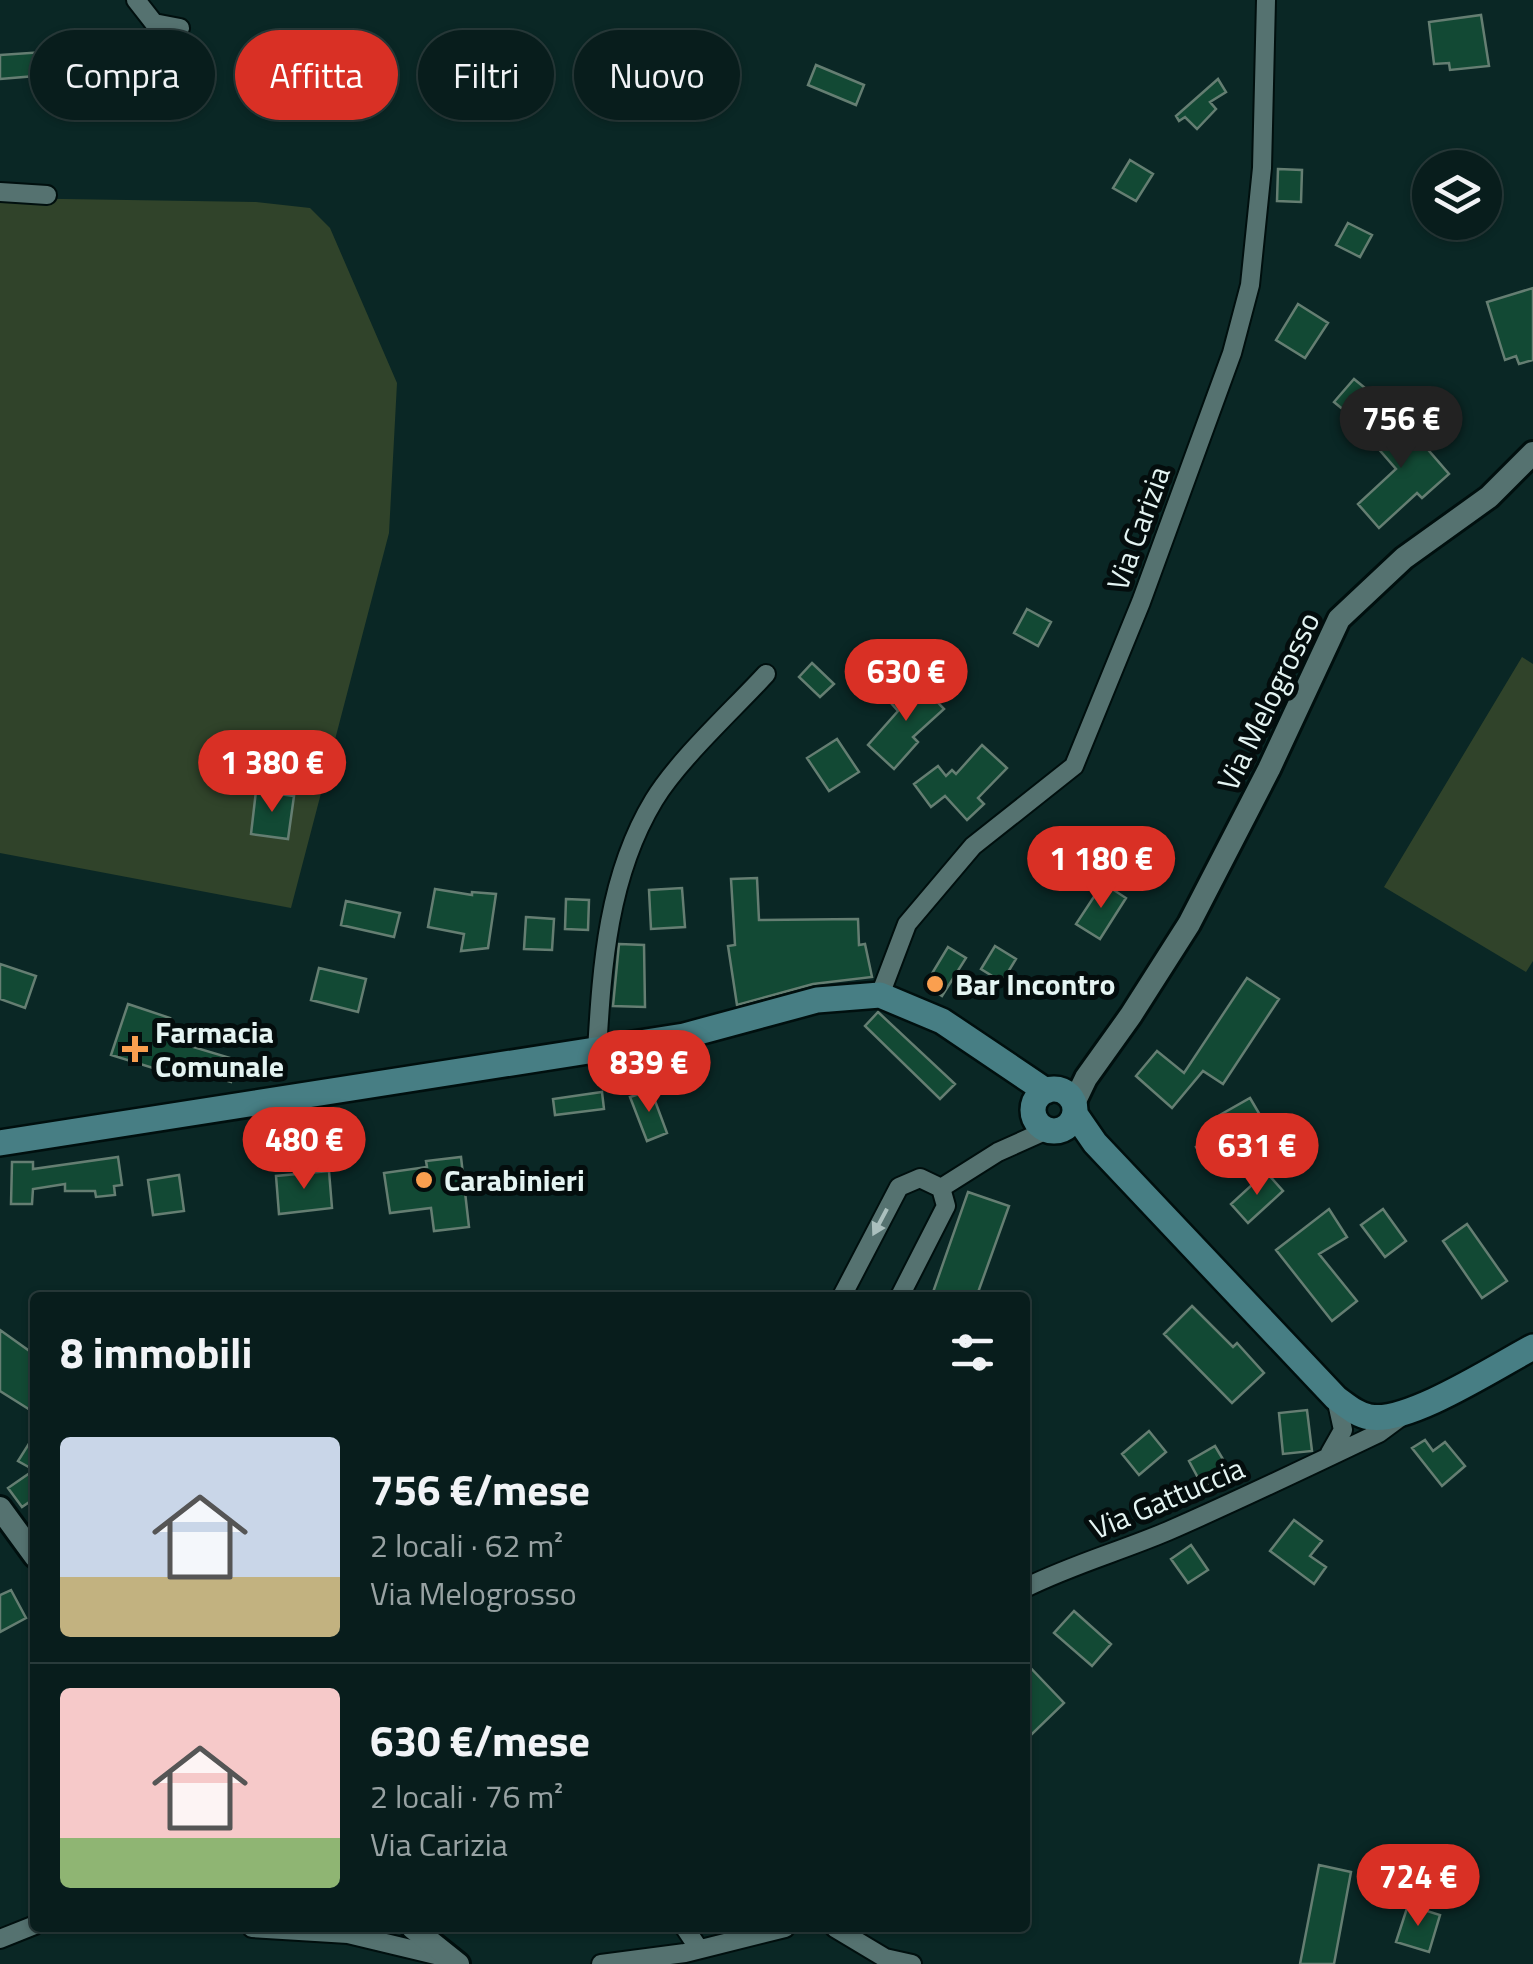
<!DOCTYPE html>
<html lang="it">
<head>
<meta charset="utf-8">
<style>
	:root { --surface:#081d1c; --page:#162a29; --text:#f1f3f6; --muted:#98a2a3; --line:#293b3b; --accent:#d93025 }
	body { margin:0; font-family:"Titillium Web",sans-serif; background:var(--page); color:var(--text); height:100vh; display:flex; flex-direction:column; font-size:38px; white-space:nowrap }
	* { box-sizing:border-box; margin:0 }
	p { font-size:32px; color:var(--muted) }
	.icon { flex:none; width:55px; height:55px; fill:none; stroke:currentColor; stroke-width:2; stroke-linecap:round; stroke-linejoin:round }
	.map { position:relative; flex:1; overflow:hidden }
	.panel { position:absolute; left:30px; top:1292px; width:1000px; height:640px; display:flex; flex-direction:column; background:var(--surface); border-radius:10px; box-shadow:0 2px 8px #0004,0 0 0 2px var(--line) }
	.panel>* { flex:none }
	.banner { position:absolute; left:30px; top:30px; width:1000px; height:90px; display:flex; gap:20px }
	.tools { position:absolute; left:1412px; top:150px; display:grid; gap:20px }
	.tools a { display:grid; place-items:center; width:90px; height:90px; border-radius:50%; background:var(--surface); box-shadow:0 2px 8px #0004,0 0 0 2px var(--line); font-size:50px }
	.price { position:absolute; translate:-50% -85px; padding:0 22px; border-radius:35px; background:var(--accent); color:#fff; font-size:32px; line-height:65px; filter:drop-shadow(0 2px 5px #0008) }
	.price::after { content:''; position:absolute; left:50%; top:60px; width:30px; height:22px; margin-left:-15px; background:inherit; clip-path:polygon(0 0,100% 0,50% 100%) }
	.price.active { background:#222; color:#fff }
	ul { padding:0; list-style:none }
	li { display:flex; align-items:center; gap:30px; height:250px; padding:0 30px }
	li+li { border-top:2px solid var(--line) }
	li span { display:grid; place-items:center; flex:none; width:280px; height:200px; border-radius:10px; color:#555 }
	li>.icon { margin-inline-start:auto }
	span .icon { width:120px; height:120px; fill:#fffc; stroke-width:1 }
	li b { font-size:42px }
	h2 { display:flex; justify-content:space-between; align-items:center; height:120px; padding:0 30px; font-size:42px }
	.tag { padding:0 35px; border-radius:45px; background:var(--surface); box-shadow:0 2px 8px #0004,0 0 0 2px var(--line); font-size:35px; line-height:90px }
	.tag.active { background:var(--accent); color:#fff }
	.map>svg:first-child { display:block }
	.green { fill:#30432a }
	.building { fill:#124934; stroke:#657e72; stroke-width:2.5 }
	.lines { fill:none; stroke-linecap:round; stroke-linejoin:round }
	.minor-casing { stroke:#000f0e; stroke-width:22 }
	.tertiary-casing { stroke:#000f0e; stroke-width:28 }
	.secondary-casing { stroke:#000f0e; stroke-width:30 }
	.minor { stroke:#557270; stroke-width:18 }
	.tertiary { stroke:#557270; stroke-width:22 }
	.secondary { stroke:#477e84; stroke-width:25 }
	.oneway { fill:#abc0be }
	.poi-dot { fill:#fa9f4f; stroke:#040d0d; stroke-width:4 }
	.labels { text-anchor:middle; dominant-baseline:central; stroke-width:10; stroke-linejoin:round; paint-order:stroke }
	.street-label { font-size:30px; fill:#e4f4f2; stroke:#040d0d }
	.poi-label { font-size:30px; font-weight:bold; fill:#e4f4f2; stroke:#040d0d; text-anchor:start }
</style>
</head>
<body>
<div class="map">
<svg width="1533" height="1964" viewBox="0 0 1533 1964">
	<rect width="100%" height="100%" fill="#0a2725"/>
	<!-- green -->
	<path class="green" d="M0 198 256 202 310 208 330 228 397 383 389 533 291 908 0 853Z
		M1522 657 1533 664V961L1526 972 1384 887Z"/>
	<!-- building -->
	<path class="building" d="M1481 15 1489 66 1450 70 1449 63 1434 64 1429 22Z
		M44 52 47 75 0 79V55Z
		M816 65 864 85 856 105 808 85Z
		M1218 79 1226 92 1210 102 1216 109 1197 129 1185 117 1179 121 1176 116Z
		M1130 160 1153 174 1136 201 1113 188Z
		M1278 169 1302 170 1301 202 1277 201Z
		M1348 223 1372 235 1360 257 1336 245Z
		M1533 288V360L1519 364 1516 356 1505 360 1487 302Z
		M1298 304 1328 323 1305 358 1276 340Z
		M1354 379 1376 397 1357 421 1334 402Z
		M1397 414 1449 474 1422 498 1417 493 1379 528 1358 504 1396 469 1369 438Z
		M1027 609 1051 622 1038 646 1014 633Z
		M812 663 834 684 820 697 799 677Z
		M916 680 944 709 913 737 918 742 894 769 868 745 898 711 891 703Z
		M837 739 859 772 829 791 807 758Z
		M982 745 1007 768 978 798 984 804 967 820 945 796 931 807 914 784 938 766 946 776 952 770 956 774Z
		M256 791 294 796 288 839 251 834Z
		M1152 843 1170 857 1149 884 1131 870Z
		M757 878 759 920 858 919 859 945 865 944 872 977 813 984 737 1005 728 946 735 945 731 879Z
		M1103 883 1126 898 1100 939 1076 924Z
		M682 888 685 927 651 929 649 890Z
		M435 889 472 895V892L496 894 488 948 461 951 464 934 428 927Z
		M566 899 589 900 588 930 565 929Z
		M346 901 400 913 394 937 341 925Z
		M526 917 554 919 552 950 524 949Z
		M619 944 644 945 645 1007 613 1006Z
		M995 946 1016 959 1002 982 981 969Z
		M948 947 966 958 942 996 925 985Z
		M0 964 36 976 25 1008 0 999Z
		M319 968 366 979 358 1012 311 1000Z
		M1247 978 1279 999 1223 1084 1203 1071 1172 1108 1136 1076 1157 1051 1184 1073Z
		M128 1004 170 1018 163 1038 237 1060 231 1082 156 1060 153 1068 111 1055Z
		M878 1012 955 1084 940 1099 865 1026Z
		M651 1090 667 1133 647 1141 630 1097Z
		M602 1092 604 1109 555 1115 553 1099Z
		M1250 1098 1270 1132 1208 1168 1196 1147 1228 1129 1220 1115Z
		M118 1157 122 1185 114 1186 115 1195 96 1197 95 1191H65V1184L33 1189 32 1204H11L12 1162H33V1169Z
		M461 1157 469 1227 434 1231 431 1208 390 1213 384 1173 427 1167 426 1161Z
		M329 1171 332 1208 279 1214 276 1176Z
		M1266 1172 1283 1191 1248 1223 1231 1204Z
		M179 1175 184 1211 153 1215 148 1180Z
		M968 1192 1009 1206 976 1298H931Z
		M1329 1209 1347 1237 1319 1254 1357 1301 1332 1321 1276 1250Z
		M1383 1209 1406 1241 1385 1257 1361 1225Z
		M1467 1224 1507 1281 1482 1298 1443 1241Z
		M1192 1306 1233 1347 1237 1343 1264 1373 1232 1403 1164 1334Z
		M0 1330 35 1355V1413L0 1391Z
		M1307 1410 1312 1451 1283 1454 1279 1413Z
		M1149 1431 1166 1452 1139 1475 1122 1454Z
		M35 1434V1498L22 1507 8 1488 34 1470 18 1461Z
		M1425 1440 1433 1451 1445 1442 1465 1466 1442 1486 1412 1448Z
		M1215 1446 1230 1471 1203 1487 1189 1461Z
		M1294 1520 1322 1541 1310 1556 1326 1567 1314 1584 1270 1551Z
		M1191 1545 1208 1570 1188 1583 1171 1559Z
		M11 1590 26 1618 0 1632V1595Z
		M1074 1611 1111 1644 1092 1666 1054 1633Z
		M1025 1662 1064 1703 1032 1734 1025 1726Z
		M1319 1865 1351 1872 1334 1964H1300Z
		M1408 1905 1440 1915 1429 1952 1396 1942Z"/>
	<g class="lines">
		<!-- minor casing -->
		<g class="minor-casing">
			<path id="minor" d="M136 0 154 23 180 28
				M0 192 47 195
				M880 995 907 924 973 846 1074 766 1141 602 1232 353 1250 285 1262 168 1266 0
				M597 1051C602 965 608 876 654 800 679 759 733 710 766 674
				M941 1188 998 1152 1047 1130
				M841 1298 899 1187 920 1178 941 1188 946 1206 899 1298
				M1330 1453 1343 1430 1336 1398
				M1025 1588C1071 1565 1121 1551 1168 1531 1239 1500 1310 1466 1379 1433L1402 1416
				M252 1928 348 1934 448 1958
				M685 1928 699 1949
				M835 1928 885 1958 912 1964
				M0 1939 35 1925
				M601 1964 685 1953 785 1928"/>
		</g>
		<!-- tertiary casing -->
		<g class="tertiary-casing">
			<path id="tertiary" d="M1074 1103 1086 1078 1131 1015 1189 924 1269 769 1339 619 1404 558 1489 497 1533 453
				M0 1508 35 1556
				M413 1928 458 1964"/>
		</g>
		<!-- secondary casing -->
		<g class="secondary-casing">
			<path id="secondary" d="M1033 1110a21 21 0 1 1 42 0a21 21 0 1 1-42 0Z
				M1075 1114 1095 1143 1336 1398C1347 1406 1357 1415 1370 1417 1408 1424 1497 1366 1533 1347
				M0 1143 684 1036 817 1000 880 995 942 1021 1046 1091"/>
		</g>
		<!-- minor -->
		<use href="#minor" class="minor"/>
		<!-- tertiary -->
		<use href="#tertiary" class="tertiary"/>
		<!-- secondary -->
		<use href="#secondary" class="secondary"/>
	</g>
	<!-- one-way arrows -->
	<defs><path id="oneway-solid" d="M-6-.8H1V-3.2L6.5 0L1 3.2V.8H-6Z" transform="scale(2.5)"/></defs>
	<use class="oneway" href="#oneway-solid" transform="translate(880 1222) rotate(118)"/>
	<!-- markers -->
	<g class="poi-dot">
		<circle cx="935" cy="984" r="10"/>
		<path d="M130 1034h10v10h10v10h-10v10h-10v-10h-10v-10h10z"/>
		<circle cx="424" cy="1180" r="10"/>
	</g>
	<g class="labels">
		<!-- street labels -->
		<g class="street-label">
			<text transform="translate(1138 528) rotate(-70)">Via Carizia</text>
			<text transform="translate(1268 701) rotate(-64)">Via Melogrosso</text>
			<text transform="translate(1167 1498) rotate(-23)">Via Gattuccia</text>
		</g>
		<!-- poi labels -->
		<g class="poi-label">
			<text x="955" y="984">Bar Incontro</text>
			<text x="155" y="1032">Farmacia<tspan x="155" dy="34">Comunale</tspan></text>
			<text x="444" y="1180">Carabinieri</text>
		</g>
	</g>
</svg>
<div class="tools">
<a><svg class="icon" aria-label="layers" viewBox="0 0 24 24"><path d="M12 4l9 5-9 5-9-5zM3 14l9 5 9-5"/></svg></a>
</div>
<b class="price active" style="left:1401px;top:471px">756 €</b>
<b class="price" style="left:906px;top:724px">630 €</b>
<b class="price" style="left:272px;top:815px">1 380 €</b>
<b class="price" style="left:1101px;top:911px">1 180 €</b>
<b class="price" style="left:649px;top:1115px">839 €</b>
<b class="price" style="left:304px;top:1192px">480 €</b>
<b class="price" style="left:1257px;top:1198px">631 €</b>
<b class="price" style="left:1418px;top:1929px">724 €</b>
<div class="banner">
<a class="tag">Compra</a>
<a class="tag active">Affitta</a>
<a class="tag">Filtri</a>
<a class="tag">Nuovo</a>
</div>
<section class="panel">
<h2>8 immobili<svg class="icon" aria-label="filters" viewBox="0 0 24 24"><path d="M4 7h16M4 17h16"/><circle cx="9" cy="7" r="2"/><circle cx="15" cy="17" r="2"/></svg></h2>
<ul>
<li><span style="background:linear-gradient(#c9d6e8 70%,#c2b280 0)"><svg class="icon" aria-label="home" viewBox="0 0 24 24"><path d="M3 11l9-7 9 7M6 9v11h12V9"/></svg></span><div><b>756 €/mese</b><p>2 locali · 62 m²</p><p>Via Melogrosso</p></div></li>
<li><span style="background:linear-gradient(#f6c9c9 75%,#8fb573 0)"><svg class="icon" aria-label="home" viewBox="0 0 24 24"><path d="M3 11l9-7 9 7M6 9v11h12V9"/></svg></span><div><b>630 €/mese</b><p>2 locali · 76 m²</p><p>Via Carizia</p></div></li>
</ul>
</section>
</div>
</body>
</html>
